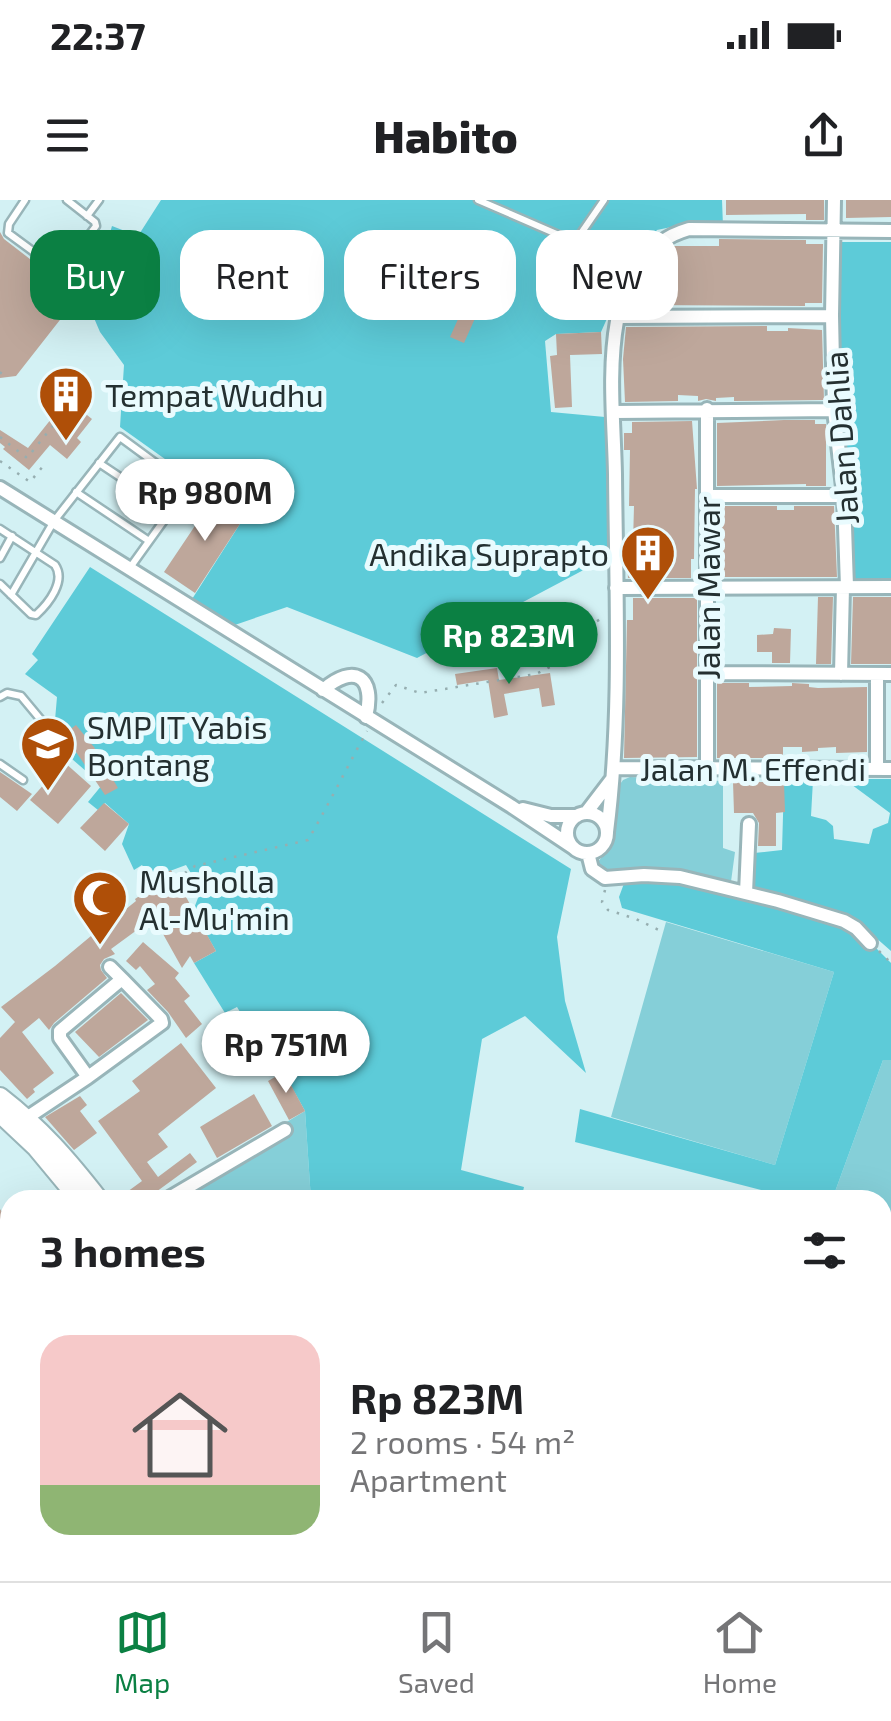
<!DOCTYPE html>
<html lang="en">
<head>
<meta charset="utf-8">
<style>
	:root { --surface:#fff; --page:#f2f2f2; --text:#202124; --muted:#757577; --line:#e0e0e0; --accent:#0b8043 }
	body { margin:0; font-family:"Exo 2",sans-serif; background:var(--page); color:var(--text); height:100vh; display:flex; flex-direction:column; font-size:38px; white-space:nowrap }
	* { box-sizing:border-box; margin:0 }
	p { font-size:32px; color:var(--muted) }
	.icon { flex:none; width:55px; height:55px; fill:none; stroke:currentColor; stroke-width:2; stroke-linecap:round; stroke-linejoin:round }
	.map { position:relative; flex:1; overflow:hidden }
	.sheet { position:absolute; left:0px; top:990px; width:892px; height:392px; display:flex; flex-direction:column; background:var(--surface); border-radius:30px 30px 0 0; box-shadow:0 10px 40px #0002 }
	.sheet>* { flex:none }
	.top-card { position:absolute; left:30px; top:30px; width:832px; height:90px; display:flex; gap:20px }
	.price { position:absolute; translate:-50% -85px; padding:0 22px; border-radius:35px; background:#fff; color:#222; font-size:32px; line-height:65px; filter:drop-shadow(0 2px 5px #0008) }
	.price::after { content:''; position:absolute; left:50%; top:60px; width:30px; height:22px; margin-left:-15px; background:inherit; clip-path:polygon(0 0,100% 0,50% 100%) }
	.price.active { background:var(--accent); color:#fff }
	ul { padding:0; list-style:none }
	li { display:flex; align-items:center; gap:30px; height:250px; padding:0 40px }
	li+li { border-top:2px solid var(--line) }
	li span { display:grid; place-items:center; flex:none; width:280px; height:200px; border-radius:30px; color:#555 }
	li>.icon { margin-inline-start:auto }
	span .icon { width:120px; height:120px; fill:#fffc; stroke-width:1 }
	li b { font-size:42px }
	h2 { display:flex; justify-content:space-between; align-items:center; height:120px; padding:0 40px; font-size:42px }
	.pill { padding:0 35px; border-radius:30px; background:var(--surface); box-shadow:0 10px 40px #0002; font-size:35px; line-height:90px }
	.pill.active { background:var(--accent); color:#fff }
	.status { display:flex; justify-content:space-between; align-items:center; height:70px; padding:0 50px; background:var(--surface); direction:ltr }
	.status svg { height:28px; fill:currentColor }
	header { display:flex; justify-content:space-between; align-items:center; height:130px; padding:0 40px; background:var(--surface); font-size:45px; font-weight:800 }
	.menu { display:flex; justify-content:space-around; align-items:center; height:140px; border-top:2px solid var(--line); background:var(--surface); font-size:28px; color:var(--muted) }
	.menu a { display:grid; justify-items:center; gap:5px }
	.menu .active { color:var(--accent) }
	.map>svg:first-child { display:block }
	.green { fill:#85cfd8 }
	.forest { fill:#5dcbd8 }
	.building { fill:#bea79b }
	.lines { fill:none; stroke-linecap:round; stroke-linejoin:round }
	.lane-casing { stroke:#98b5b9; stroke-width:11 }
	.street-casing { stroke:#98b5b9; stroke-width:18 }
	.secondary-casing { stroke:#98b5b9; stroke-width:22 }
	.path { stroke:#96aeb0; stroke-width:2.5; stroke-dasharray:2.5 8; stroke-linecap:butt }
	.lane { stroke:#fff; stroke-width:6 }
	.street { stroke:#fff; stroke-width:12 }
	.secondary { stroke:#fff; stroke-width:18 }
	.labels { text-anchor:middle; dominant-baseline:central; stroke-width:10; stroke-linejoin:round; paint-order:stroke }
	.poi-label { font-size:32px; fill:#243031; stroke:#e9fbfe; text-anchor:start }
	.street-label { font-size:32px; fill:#243031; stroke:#e9fbfe }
</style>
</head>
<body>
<div class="status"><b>22:37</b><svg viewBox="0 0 49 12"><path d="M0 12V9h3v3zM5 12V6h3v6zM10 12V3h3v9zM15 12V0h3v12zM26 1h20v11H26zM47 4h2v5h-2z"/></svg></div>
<header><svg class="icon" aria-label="menu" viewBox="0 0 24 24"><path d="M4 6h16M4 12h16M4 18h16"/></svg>Habito<svg class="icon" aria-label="share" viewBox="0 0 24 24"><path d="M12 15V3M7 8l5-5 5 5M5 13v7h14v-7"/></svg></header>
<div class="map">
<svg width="891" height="1381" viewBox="0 0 891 1381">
	<rect width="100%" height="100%" fill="#d3f1f4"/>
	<!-- green -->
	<path class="green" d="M630 577 723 581V648L735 652 730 689 611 679 592 669 611 646 618 587 623 580Z
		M666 722 834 772 775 965 611 917Z
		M883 860H891V1023L883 1021 882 1000H832Z
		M305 911 311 1000H206L197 986 290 931 285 923Z
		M883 1234H891V1381H827L812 1376V1372H882Z"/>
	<!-- forest -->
	<path class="forest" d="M161 0H722L723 26 686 24 657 30 638 57 637 70 617 96 601 132 556 134 545 141 551 212 605 217 610 356 417 458 287 407 226 428 187 407 245 316 120 227 124 165 100 132 94 118 105 106 99 93 74 102V93L63 84 91 44 107 54 106 46 112 26 138 36Z
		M841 42H891V381L851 382 850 295 840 210 837 115Z
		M90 367 571 669 557 737 565 801 586 873 525 816 482 839 461 970 524 987 521 1000H311L305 911 284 873 279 875 237 807 225 813 194 763 216 751 193 711 201 690 186 665 151 678 142 665 134 670 122 644 129 624 105 603 98 610 88 602 102 585 72 559 82 543 55 520 57 497 25 474 38 460 32 454Z
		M844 579H891V751L850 715 754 688V653L782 650 784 582 813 580 811 616 826 620 833 626 834 639 869 644 873 629 888 623 890 613Z
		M663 675 856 728 891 763V860H883L832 1000H800L575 942 580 909 775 965 834 772 622 708 619 697 626 678Z"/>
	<!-- building -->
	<path class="building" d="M726 0H824V20H806V14L726 15Z
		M846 0H891V17L846 18Z
		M0 32 4 39 74 93V102L16 176 0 178Z
		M719 39 806 40V44H823L822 103H805V106L645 105V91L649 80H673L674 46H719Z
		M471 90 485 96 464 143 450 137Z
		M767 126V131H788V128L822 130 824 200 734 201V197L716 198V201L706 199 698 201V196L678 195V201L625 202 623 159 626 127Z
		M601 132 602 154 570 155 572 207 555 208 550 156 557 155 556 134Z
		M67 199 92 219 77 238 81 242 67 259 50 245 29 270 3 249 5 247 0 243V230L28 248Z
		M784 220H815V224H826V286H806V284L717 286V223Z
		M692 221 697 289H695L694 359H691V378H628L626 343H633L634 306H629L630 250H624V233H632V222Z
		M215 296 245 316 195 393 164 372Z
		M719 306H777V310H794V306H834L837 377H717Z
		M818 397H833L831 464H816Z
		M853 397H891V464H851Z
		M633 398H697V557L624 558 627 420H633Z
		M774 428 791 429 790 463H772V452H757V435L773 434Z
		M497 468 499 480 550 473 555 505 542 507 539 488 504 494 508 515 494 518 488 480 457 485 455 474Z
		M717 483H749V487L792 486V483L809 484V487L818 488 867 487V552L836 553V547L818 548V551L802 552V547H783V558H717Z
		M76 525 94 547 118 588 105 595 64 534Z
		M64 562 91 586 58 624 30 600Z
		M0 572 32 594 17 611 0 597Z
		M733 582H784L785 612 776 613V646H758L759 623 753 613H734Z
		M104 603 129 624 105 651 80 628Z
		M171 670 216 751 194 763 190 756 182 768 158 725 170 711 167 708 111 749 115 754 104 759 100 765 101 770 107 778 54 823 49 830 39 818 22 832 54 873 33 889 35 892 27 899 0 870V838L15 822 1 807 55 766 97 731 99 733 118 720 116 717 136 701 135 699 150 689 146 681Z
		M143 742 179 773 175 778 190 796 184 801 202 824 186 838 168 812 147 790 155 784 140 766 136 770 126 761Z
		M121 793 148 820 99 857 75 832Z
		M181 843 216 888 158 934 168 947 147 962 158 977 190 953 197 962 145 1000H116L142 981 98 921 140 891 132 881Z
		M284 872 305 911 289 920 268 881Z
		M254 894 272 926 217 958 200 927Z
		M80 896 87 905 80 911 97 933 74 950 45 917Z
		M0 1009 10 1024V1088L4 1082 6 1081 0 1071Z
		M0 1110 10 1126V1177L0 1161Z"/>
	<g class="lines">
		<!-- lane casing -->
		<g class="lane-casing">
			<path id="lane" d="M25 0 9 24 8 33 61 72 96 26 95 22 67 0
				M478 0 575 42 604 0
				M87 16 99 0
				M99 263 171 311
				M76 292 149 341
				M0 329 55 365C66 381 49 403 36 415L31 414 0 384
				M0 358 12 336
				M11 395 54 321 120 237 188 287 129 369
				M0 497 7 493 21 496 61 544
				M0 564 23 580"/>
		</g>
		<!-- street casing -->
		<g class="street-casing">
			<path id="street" d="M834 0 832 116 834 210 844 296 847 387
				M618 117 832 116
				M707 209V567
				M614 212 834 210
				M0 288 511 606 574 648
				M707 296H844
				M616 388 891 387
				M708 473 891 474
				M841 474 843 387
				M877 474V569
				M323 490C354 463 376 476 366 517
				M614 568 891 569
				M523 609 551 616H577
				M586 613 612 579
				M567 633a20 20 0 1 1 40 0a20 20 0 1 1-40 0Z
				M607 632C622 514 616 393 615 274 614 224 608 171 617 121 621 100 646 57 662 42 670 35 679 32 689 29L891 31
				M588 653 592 669 605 678 644 675 680 677 778 701 844 721 856 728 870 743
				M746 693 749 624
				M88 877 162 823 161 819 122 779
				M28 917 88 877 60 838V831L122 779 110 767
				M166 1000 285 930
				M0 1091 10 1107
				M0 1275 10 1269
				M470 1381 472 1372
				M540 1381 542 1372
				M603 1381 605 1372
				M662 1381 664 1372"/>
		</g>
		<!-- secondary casing -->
		<g class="secondary-casing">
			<path id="secondary" d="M0 897C41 929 67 959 99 1000
				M0 913 36 947 80 1000
				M333 1372 361 1381
				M388 1372 435 1381"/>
		</g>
		<!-- path -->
		<path class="path" d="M65 77 90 100 80 113
			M87 97 117 57 116 54 96 40
			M0 174 2 171
			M0 237 27 258 68 207 87 221
			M0 261 30 282 44 265
			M382 503 396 485 420 493 536 474 550 467 556 444 606 416
			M176 679 195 666 308 640C329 604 347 567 367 531
			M605 690 602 702 608 710 636 719 663 732
			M879 751 891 763"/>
		<!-- lane -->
		<use href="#lane" class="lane"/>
		<!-- street -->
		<use href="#street" class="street"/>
		<!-- secondary -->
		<use href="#secondary" class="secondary"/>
	</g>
	<!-- icons -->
	<defs>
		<g id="building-pin" transform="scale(2.875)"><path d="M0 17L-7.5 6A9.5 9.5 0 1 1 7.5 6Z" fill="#af4f08" stroke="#e9fbfe"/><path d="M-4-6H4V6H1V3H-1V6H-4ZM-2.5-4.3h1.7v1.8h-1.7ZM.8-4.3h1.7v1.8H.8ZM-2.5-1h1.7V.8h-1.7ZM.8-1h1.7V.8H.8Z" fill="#fff"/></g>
		<g id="school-pin" transform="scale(2.875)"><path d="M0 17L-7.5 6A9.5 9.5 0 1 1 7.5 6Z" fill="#af4f08" stroke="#e9fbfe"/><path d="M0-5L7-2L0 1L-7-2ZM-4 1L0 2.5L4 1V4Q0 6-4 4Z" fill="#fff"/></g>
		<g id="mosque-pin" transform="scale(2.875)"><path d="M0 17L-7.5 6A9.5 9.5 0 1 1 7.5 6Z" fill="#af4f08" stroke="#e9fbfe"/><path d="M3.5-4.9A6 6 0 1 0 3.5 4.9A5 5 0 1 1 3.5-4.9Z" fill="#fff"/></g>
	</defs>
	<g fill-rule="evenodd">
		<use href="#building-pin" x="66" y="194"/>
		<use href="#building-pin" x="648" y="353"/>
		<use href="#school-pin" x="48" y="544"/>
		<use href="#mosque-pin" x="100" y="698"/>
	</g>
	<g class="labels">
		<!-- poi labels -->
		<g class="poi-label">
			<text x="105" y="194">Tempat Wudhu</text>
			<text x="609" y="353" text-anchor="end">Andika Suprapto</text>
			<text x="87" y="526">SMP IT Yabis<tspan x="87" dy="37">Bontang</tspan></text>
			<text x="139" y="680">Musholla<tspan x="139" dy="37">Al-Mu'min</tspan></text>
		</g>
		<!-- street labels -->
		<g class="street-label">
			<text transform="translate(840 238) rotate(-94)">Jalan Dahlia</text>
			<text transform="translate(707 388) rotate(-90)">Jalan Mawar</text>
			<text x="753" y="568">Jalan M. Effendi</text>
		</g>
	</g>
</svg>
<b class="price" style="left:205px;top:344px">Rp 980M</b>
<b class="price active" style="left:509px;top:487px">Rp 823M</b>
<b class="price" style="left:286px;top:896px">Rp 751M</b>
<div class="top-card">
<a class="pill active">Buy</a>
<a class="pill">Rent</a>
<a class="pill">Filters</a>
<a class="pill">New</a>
</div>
<section class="sheet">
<h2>3 homes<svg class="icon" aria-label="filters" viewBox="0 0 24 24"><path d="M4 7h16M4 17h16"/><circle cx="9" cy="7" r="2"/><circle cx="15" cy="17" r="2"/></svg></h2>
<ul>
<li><span style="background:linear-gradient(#f6c9c9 75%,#8fb573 0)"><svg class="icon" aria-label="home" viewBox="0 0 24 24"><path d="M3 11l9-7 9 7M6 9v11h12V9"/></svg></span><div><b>Rp 823M</b><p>2 rooms · 54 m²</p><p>Apartment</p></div></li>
</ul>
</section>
</div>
<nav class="menu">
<a class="active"><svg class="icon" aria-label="map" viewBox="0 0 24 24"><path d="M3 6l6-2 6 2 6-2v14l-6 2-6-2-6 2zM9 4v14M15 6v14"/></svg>Map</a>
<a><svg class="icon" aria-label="saved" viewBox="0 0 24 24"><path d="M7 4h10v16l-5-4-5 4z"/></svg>Saved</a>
<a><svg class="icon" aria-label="home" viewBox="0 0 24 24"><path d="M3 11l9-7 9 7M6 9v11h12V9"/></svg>Home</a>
</nav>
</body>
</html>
